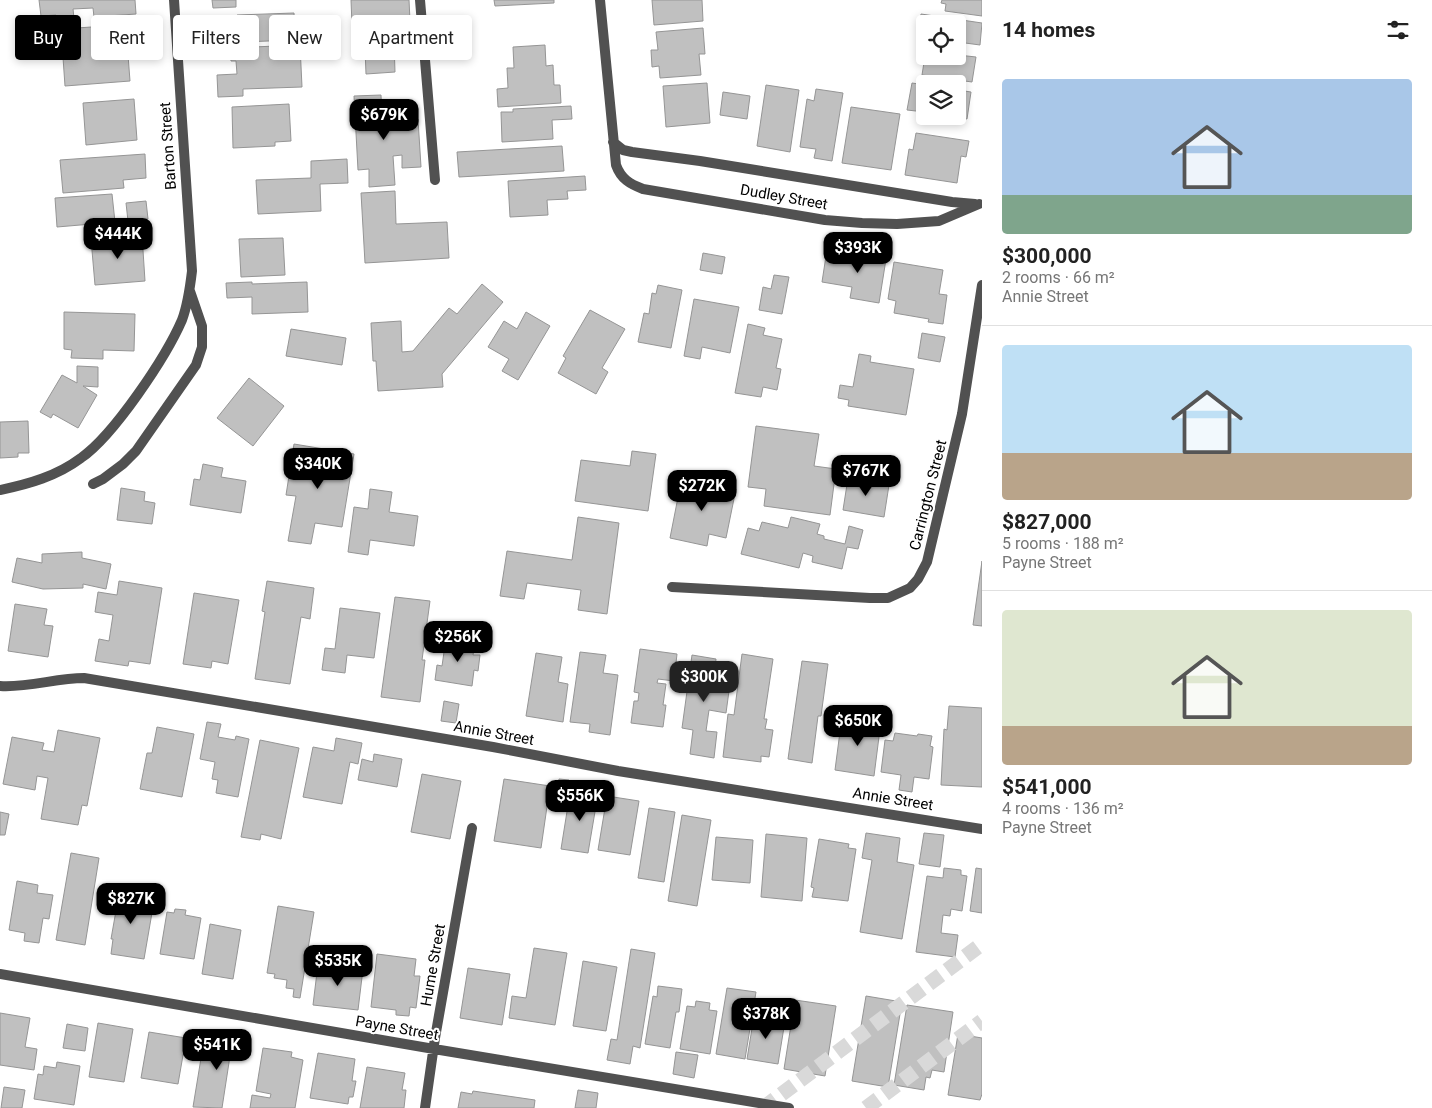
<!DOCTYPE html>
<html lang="en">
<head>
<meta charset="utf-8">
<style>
	:root { --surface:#fff; --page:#f2f2f2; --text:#222; --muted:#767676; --line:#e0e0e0; --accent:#000 }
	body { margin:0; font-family:Roboto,sans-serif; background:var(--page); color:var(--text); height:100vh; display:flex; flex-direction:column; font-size:19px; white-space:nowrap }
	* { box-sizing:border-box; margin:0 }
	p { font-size:16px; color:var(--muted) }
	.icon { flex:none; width:28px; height:28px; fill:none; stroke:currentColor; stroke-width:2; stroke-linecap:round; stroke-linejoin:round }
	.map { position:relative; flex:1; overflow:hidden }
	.drawer { display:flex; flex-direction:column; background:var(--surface); width:450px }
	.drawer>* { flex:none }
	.top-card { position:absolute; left:15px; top:15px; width:475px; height:45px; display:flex; gap:10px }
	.controls { position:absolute; left:916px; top:15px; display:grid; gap:10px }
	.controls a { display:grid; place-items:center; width:50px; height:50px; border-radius:5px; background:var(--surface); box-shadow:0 2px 8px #0003; font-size:25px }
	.price { position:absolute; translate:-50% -42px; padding:0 11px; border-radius:10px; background:var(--accent); color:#fff; font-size:16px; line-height:32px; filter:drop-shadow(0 1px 2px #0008) }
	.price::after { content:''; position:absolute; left:50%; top:30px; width:15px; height:11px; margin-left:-8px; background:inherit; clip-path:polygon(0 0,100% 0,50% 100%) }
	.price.current { background:#222; color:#fff }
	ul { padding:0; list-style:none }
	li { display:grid; align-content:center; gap:10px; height:265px; padding:0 20px }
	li+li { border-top:1px solid var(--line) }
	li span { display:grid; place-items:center; height:155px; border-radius:5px; color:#555 }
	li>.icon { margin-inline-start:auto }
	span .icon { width:90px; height:90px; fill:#fffc; stroke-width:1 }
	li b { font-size:21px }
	h2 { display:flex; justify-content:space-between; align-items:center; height:60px; padding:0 20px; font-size:21px }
	.pill { padding:0 18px; border-radius:5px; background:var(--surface); box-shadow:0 2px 8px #0003; font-size:18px; line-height:45px }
	.pill.current { background:var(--accent); color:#fff }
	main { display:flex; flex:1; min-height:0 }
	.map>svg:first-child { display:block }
	.building { fill:#c0c0c0; stroke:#959595 }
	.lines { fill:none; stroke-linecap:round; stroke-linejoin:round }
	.highway-tunnel { stroke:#d9d9d9; stroke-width:15; stroke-dasharray:15 8; stroke-linecap:butt }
	.lane { stroke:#515151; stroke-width:10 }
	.street { stroke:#515151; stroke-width:10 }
	.labels { text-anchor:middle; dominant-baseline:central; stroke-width:4; stroke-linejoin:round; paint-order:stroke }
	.street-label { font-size:15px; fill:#000; stroke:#fff }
</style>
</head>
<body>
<main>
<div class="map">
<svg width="982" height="1108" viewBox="0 0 982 1108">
	<rect width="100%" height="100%" fill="#fff"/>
	<!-- building -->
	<path class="building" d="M39 0H135L136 14 94 17 93 8 73 9 74 18 56 20V15L41 16Z
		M212 0H236V7L213 8Z
		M351 0H409L411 42H394L395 72 366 74 365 49 353 50Z
		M494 0H554V3L495 6Z
		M652 0H702L703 21 654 25Z
		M942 0H982V16L945 11 946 4 941 3Z
		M294 13 295 40 242 42V45L217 46V33H231L230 21H237V15Z
		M921 14 982 23 980 45 958 42V24H925V37L918 36Z
		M129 18 130 41 127 42 130 81 65 86 61 29 107 26 106 20Z
		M703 28 705 54H699L701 75 660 78 659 66 652 67 651 50H658L656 32Z
		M300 45 302 87 243 89V96L218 97 217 75 237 74 236 61H231L230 48Z
		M545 45 546 66 553 65 554 85H560L561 103 498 107 497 89 508 88 507 68H514L513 47Z
		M958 55 976 57 972 82 922 75 925 56H958Z
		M707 83 710 123 666 127 663 86Z
		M912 83 925 85V112L907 110Z
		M766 85 799 90 790 152 757 146Z
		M816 89 843 93 832 161 814 158 816 149 800 147 807 99 814 101Z
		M958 90 971 92 967 119 952 116H958Z
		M723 92 750 96 747 119 720 115Z
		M381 95 382 121 418 119 421 167 402 168V155L393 156 395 185 369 187V169L358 170 354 96Z
		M134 99 137 140 86 145 83 103Z
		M289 104 291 141 275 142V146L233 148 232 107Z
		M571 106 572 119 552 120 553 139 502 142 501 112H513V109Z
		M851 107 900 114 891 170 842 163Z
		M916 133 969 141 966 157 961 156 957 183 905 175 909 149 913 150Z
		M562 146 564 171 459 177 457 152Z
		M145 154 146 178 123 180 124 188 63 193 60 160Z
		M347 159 348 183 320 184 321 211 258 214 256 180 311 178V161Z
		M585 176 586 190 567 191 568 199 547 200 548 215 510 217 508 181Z
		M395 191 396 224 447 222 449 258 365 263 361 193Z
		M112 194 115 222 57 227 55 198Z
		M146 201 148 219 128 221 126 203Z
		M142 235 145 281 95 285 91 239Z
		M283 238 285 275 241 277 239 239Z
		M858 248 887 253 879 303 850 298 852 287 822 282 826 256 856 261Z
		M703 253 725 257 722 274 700 270Z
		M894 262 943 270 939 294 947 295 943 324 928 322 929 319 894 313 896 301 888 299Z
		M774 275 789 277 782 314 759 310 763 287 771 289Z
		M252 282V284L307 282 308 312 252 314V297L227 298 226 283Z
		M482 284 503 302 442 374 443 387 378 391 376 361H373L371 323 401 321 402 352 413 351 449 308 457 314Z
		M658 285 682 290 671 348 638 342 644 313 649 314 652 293 656 294Z
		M694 299 739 307 730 353 702 347 700 359 684 356Z
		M590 310 625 329 602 368 608 372 596 394 558 373 566 358 563 356Z
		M64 312 135 314 134 351 103 350V359L71 358 72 350 64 349Z
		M526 312 550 326 518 380 502 371 509 359 488 347 504 321 517 329Z
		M748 324 765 328 763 335 782 339 776 368 781 369 777 390 763 387 761 397 735 393Z
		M291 329 346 338 342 365 286 356Z
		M922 333 945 337 940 362 918 358Z
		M859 354 871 356 870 362 914 369 906 415 848 406 849 400 838 398 840 385 853 387Z
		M77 366 98 367V387L83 386 97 395 78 428 53 414 51 418 40 412 62 375 77 383Z
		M249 378 284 406 253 446 217 418Z
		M28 421 29 453H18V457L0 458V422Z
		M756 426 819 434 814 466 836 469 830 515 764 506 766 489 748 487Z
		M294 444 354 454 342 527 315 523 311 544 288 541 296 496 286 495Z
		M632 451 656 454 648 511 575 501 581 460 630 466Z
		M203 464 223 468 221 477 246 481 241 513 190 505 194 479 200 480Z
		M682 477 736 489 726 538 709 534 707 546 670 538Z
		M848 478 889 485 884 517 843 510Z
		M121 488 145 492 144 501 155 503 152 524 117 520Z
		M370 489 392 492 389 512 418 516 414 546 370 540 368 555 348 552 354 507 368 509Z
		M578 517 619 523 607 614 578 610 581 590 527 583 524 599 500 596 507 551 572 560Z
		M791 517 820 524 817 534 824 536V539L845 544 849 526 863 530 858 549 847 547 842 569 812 562 813 556 803 553 799 568 741 554 748 528 759 531 762 522 788 528Z
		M82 552V558L111 564 106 589 83 584V588L43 589 12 582 17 558 42 563V554Z
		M982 561V626L973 625Z
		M119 581 162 588 150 664 129 661 128 666 95 661 99 639 109 641 113 615 95 612 98 592 117 595Z
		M267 581 314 588 310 619 301 617 290 684 255 679 265 612 262 611Z
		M194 593 239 600 228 664 212 661 211 668 183 664Z
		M395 597 430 601 422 660H425L420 702 381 697Z
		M15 604 47 609 44 625 53 626 48 657 8 651Z
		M340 608 380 613 374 658 347 655 345 673 322 670 325 648 335 649Z
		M446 638 475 642 473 655H480L478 671 474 670 472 686 435 680 437 665 442 666Z
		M640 649 677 654 674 681 658 679 657 683 666 684 663 705H666L663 727 631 723 634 701H638L639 693 634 692Z
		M580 652 606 655 603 673 618 675 610 735 589 732 590 724 570 722Z
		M536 653 562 657 558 682 568 684 563 722 526 716Z
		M742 654 773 659 764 719H767L765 729 773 730 769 757 761 756V762L723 757 728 714 734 715Z
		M692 655 716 659 715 670 729 672 726 690 729 691 726 713 709 710 706 731 717 732 714 758 690 754 693 730 682 728Z
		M802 661 828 664 821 716H818L812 763 788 759Z
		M444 701 459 704 456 723 441 721Z
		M949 706 982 708V787L941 785 944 729 947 730Z
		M849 717 875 721 874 729H880L874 776 835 770 841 724 848 725Z
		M207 722 221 724 218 737 235 740 236 736 249 739 238 797 216 793 218 780 212 779 215 762 200 759Z
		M157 727 194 734 182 797 140 789 147 753H152Z
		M58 730 100 738 87 806 82 805 78 825 41 819 48 778 37 776 35 790 3 784 12 737 44 743 42 750 54 752Z
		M895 733 917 736 918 734 932 736 930 746 933 747 929 779 914 777 912 792 899 790 901 775 881 772 885 740 893 741Z
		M336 738 362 743 358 764 350 762 342 804 303 797 313 747 334 751Z
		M260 740 299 748 281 839 261 834 260 840 241 837Z
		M374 754 402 759 397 787 358 780 362 759 373 762Z
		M422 774 461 781 450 839 411 832Z
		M504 779 550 786 541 848 494 841Z
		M559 779 569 780 566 799 556 797Z
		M577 791 598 794 588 853 561 849 569 799 575 800Z
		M607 796 639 801 630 855 598 850Z
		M649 808 675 812 664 882 638 878Z
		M0 812 9 814 5 835H0Z
		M682 815 711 820 697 906 668 901Z
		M866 833 900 838 897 862 914 865 902 939 860 932 872 860 862 858Z
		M924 833 944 835 940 867 919 864Z
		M766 834 807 838 802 901 761 897Z
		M716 837 753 840 750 883 712 880Z
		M819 839 849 844 848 848 856 849 848 901 812 897 814 888 811 887Z
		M71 853 99 858 85 945 56 940Z
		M944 868 961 870V875L967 876 962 911 951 909 950 916 943 915 941 933 958 935 955 957 916 952 927 876 943 878Z
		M976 868 982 869V913L970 911Z
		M17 881 38 885 37 893 53 895 49 919 43 918 39 943 24 941 25 933 9 930Z
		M120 888 140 891 138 900 147 901V906L153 907 144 959 111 954 113 939H111Z
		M278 906 314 912 300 998 293 997 294 989 286 988 287 980 274 978 275 974 267 973Z
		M175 909 186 910 185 915 201 918 194 959 160 954 167 912 174 913Z
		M210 924 241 930 233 979 202 974Z
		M534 948 567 953 555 1025 509 1018 512 996 526 998Z
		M631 949 655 953 640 1048 633 1046 630 1064 607 1060 611 1039 617 1040Z
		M377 954 416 959 414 976H420L416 1008 410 1007 409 1016 396 1015V1010L371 1007Z
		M583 961 617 967 606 1031 573 1026Z
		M318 964 363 969 358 1010 313 1005Z
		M468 968 510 974 502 1025 460 1018Z
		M658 986 682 989 679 1012H676L670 1048 645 1044 653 996 657 997Z
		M727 988 756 992 745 1059 716 1054Z
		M866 996 902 1002 888 1087 852 1081Z
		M795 1000 836 1006 825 1076 784 1069Z
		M696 1001 710 1003 709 1010 717 1011 710 1054 680 1049 687 1006 695 1007Z
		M907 1005 953 1012 944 1072 932 1070 930 1078 926 1077 924 1090 894 1085Z
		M0 1013 30 1018 25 1047 37 1049 34 1070 0 1065Z
		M754 1016 785 1021 778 1064 747 1059Z
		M98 1023 133 1029 124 1082 89 1077Z
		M67 1024 88 1028 85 1051 63 1048Z
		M149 1032 186 1038 178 1084 141 1078Z
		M958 1034 982 1038V1094L980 1100 948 1095Z
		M232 1036 250 1039 247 1058 230 1056 222 1108 193 1107 204 1040 231 1044Z
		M263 1048 292 1052 291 1057 303 1060 295 1108H250L252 1095 270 1098 271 1094 256 1091Z
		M676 1052 698 1055 694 1078 673 1074Z
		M318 1053 355 1059 352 1081H356L353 1097H349L348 1104 310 1098Z
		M57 1062 80 1066 74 1105 34 1099 38 1074 43 1075 44 1066 56 1068Z
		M367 1067 405 1073 402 1090H406L404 1108H360Z
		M4 1087 25 1090 22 1108H1Z
		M578 1090 598 1093 596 1108H575Z
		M473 1091 535 1100 534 1108H458L461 1092 472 1094Z"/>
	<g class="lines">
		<!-- highway-tunnel -->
		<path class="highway-tunnel" d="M763 1108 982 944
			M866 1108 982 1021"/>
		<!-- lane -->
		<path class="lane" d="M420 0 435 180"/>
		<!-- street -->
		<path class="street" d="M600 0 616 165C621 179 630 184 643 189L825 220 862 223 897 224 939 221 979 204
			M613 142 623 150 632 152 700 161 952 202 975 204
			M93 484 103 479 123 464 136 451 196 365 202 347V326L190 291
			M0 490C29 484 57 476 81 458 114 435 166 357 182 320 188 304 190 288 192 271L174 0
			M672 587 870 598H888L910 588 918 579 927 562 962 414 982 285
			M0 686C28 688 56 678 84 678L493 747 618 771 982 829
			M0 974 434 1049 789 1108
			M425 1108 435 1038 472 828"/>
	</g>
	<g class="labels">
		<!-- street labels -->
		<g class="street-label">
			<text transform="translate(168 146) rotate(-94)">Barton Street</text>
			<text transform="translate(784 197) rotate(10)">Dudley Street</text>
			<text transform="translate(928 495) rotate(-76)">Carrington Street</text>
			<text transform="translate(494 733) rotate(10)">Annie Street</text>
			<text transform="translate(893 799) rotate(9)">Annie Street</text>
			<text transform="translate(433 965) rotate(-80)">Hume Street</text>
			<text transform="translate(397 1028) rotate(10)">Payne Street</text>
		</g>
	</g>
</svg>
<div class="controls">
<a><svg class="icon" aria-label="locate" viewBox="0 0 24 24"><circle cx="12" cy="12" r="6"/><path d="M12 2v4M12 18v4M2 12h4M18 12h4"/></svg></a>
<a><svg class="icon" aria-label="layers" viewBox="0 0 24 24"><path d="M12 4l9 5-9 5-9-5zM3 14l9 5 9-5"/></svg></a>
</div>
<b class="price" style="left:384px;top:141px">$679K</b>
<b class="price" style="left:118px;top:260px">$444K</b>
<b class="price" style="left:858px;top:274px">$393K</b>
<b class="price" style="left:318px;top:490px">$340K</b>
<b class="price" style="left:866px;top:497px">$767K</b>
<b class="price" style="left:702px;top:512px">$272K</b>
<b class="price" style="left:458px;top:663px">$256K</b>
<b class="price current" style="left:704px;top:703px">$300K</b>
<b class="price" style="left:858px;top:747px">$650K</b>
<b class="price" style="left:580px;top:822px">$556K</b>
<b class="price" style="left:131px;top:925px">$827K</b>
<b class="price" style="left:338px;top:987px">$535K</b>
<b class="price" style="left:766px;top:1040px">$378K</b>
<b class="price" style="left:217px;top:1071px">$541K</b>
<div class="top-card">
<a class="pill current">Buy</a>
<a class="pill">Rent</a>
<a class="pill">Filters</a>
<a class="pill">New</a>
<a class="pill">Apartment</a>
</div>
</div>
<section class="drawer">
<h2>14 homes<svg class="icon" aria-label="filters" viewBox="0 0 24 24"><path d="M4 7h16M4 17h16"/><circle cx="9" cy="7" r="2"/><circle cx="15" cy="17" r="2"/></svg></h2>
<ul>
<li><span style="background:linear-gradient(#a9c7e8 75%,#7fa58c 0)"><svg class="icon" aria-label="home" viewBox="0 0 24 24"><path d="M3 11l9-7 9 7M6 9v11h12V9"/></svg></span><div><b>$300,000</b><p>2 rooms · 66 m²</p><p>Annie Street</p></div></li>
<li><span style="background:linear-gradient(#bfe0f5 70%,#b9a48a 0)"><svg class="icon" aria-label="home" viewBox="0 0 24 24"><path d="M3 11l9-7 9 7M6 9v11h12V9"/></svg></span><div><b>$827,000</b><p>5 rooms · 188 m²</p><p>Payne Street</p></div></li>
<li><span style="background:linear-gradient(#dfe7d0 75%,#b9a48a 0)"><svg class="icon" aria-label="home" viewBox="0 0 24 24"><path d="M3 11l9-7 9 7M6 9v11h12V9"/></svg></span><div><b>$541,000</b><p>4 rooms · 136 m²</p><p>Payne Street</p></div></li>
</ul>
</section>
</main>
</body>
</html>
